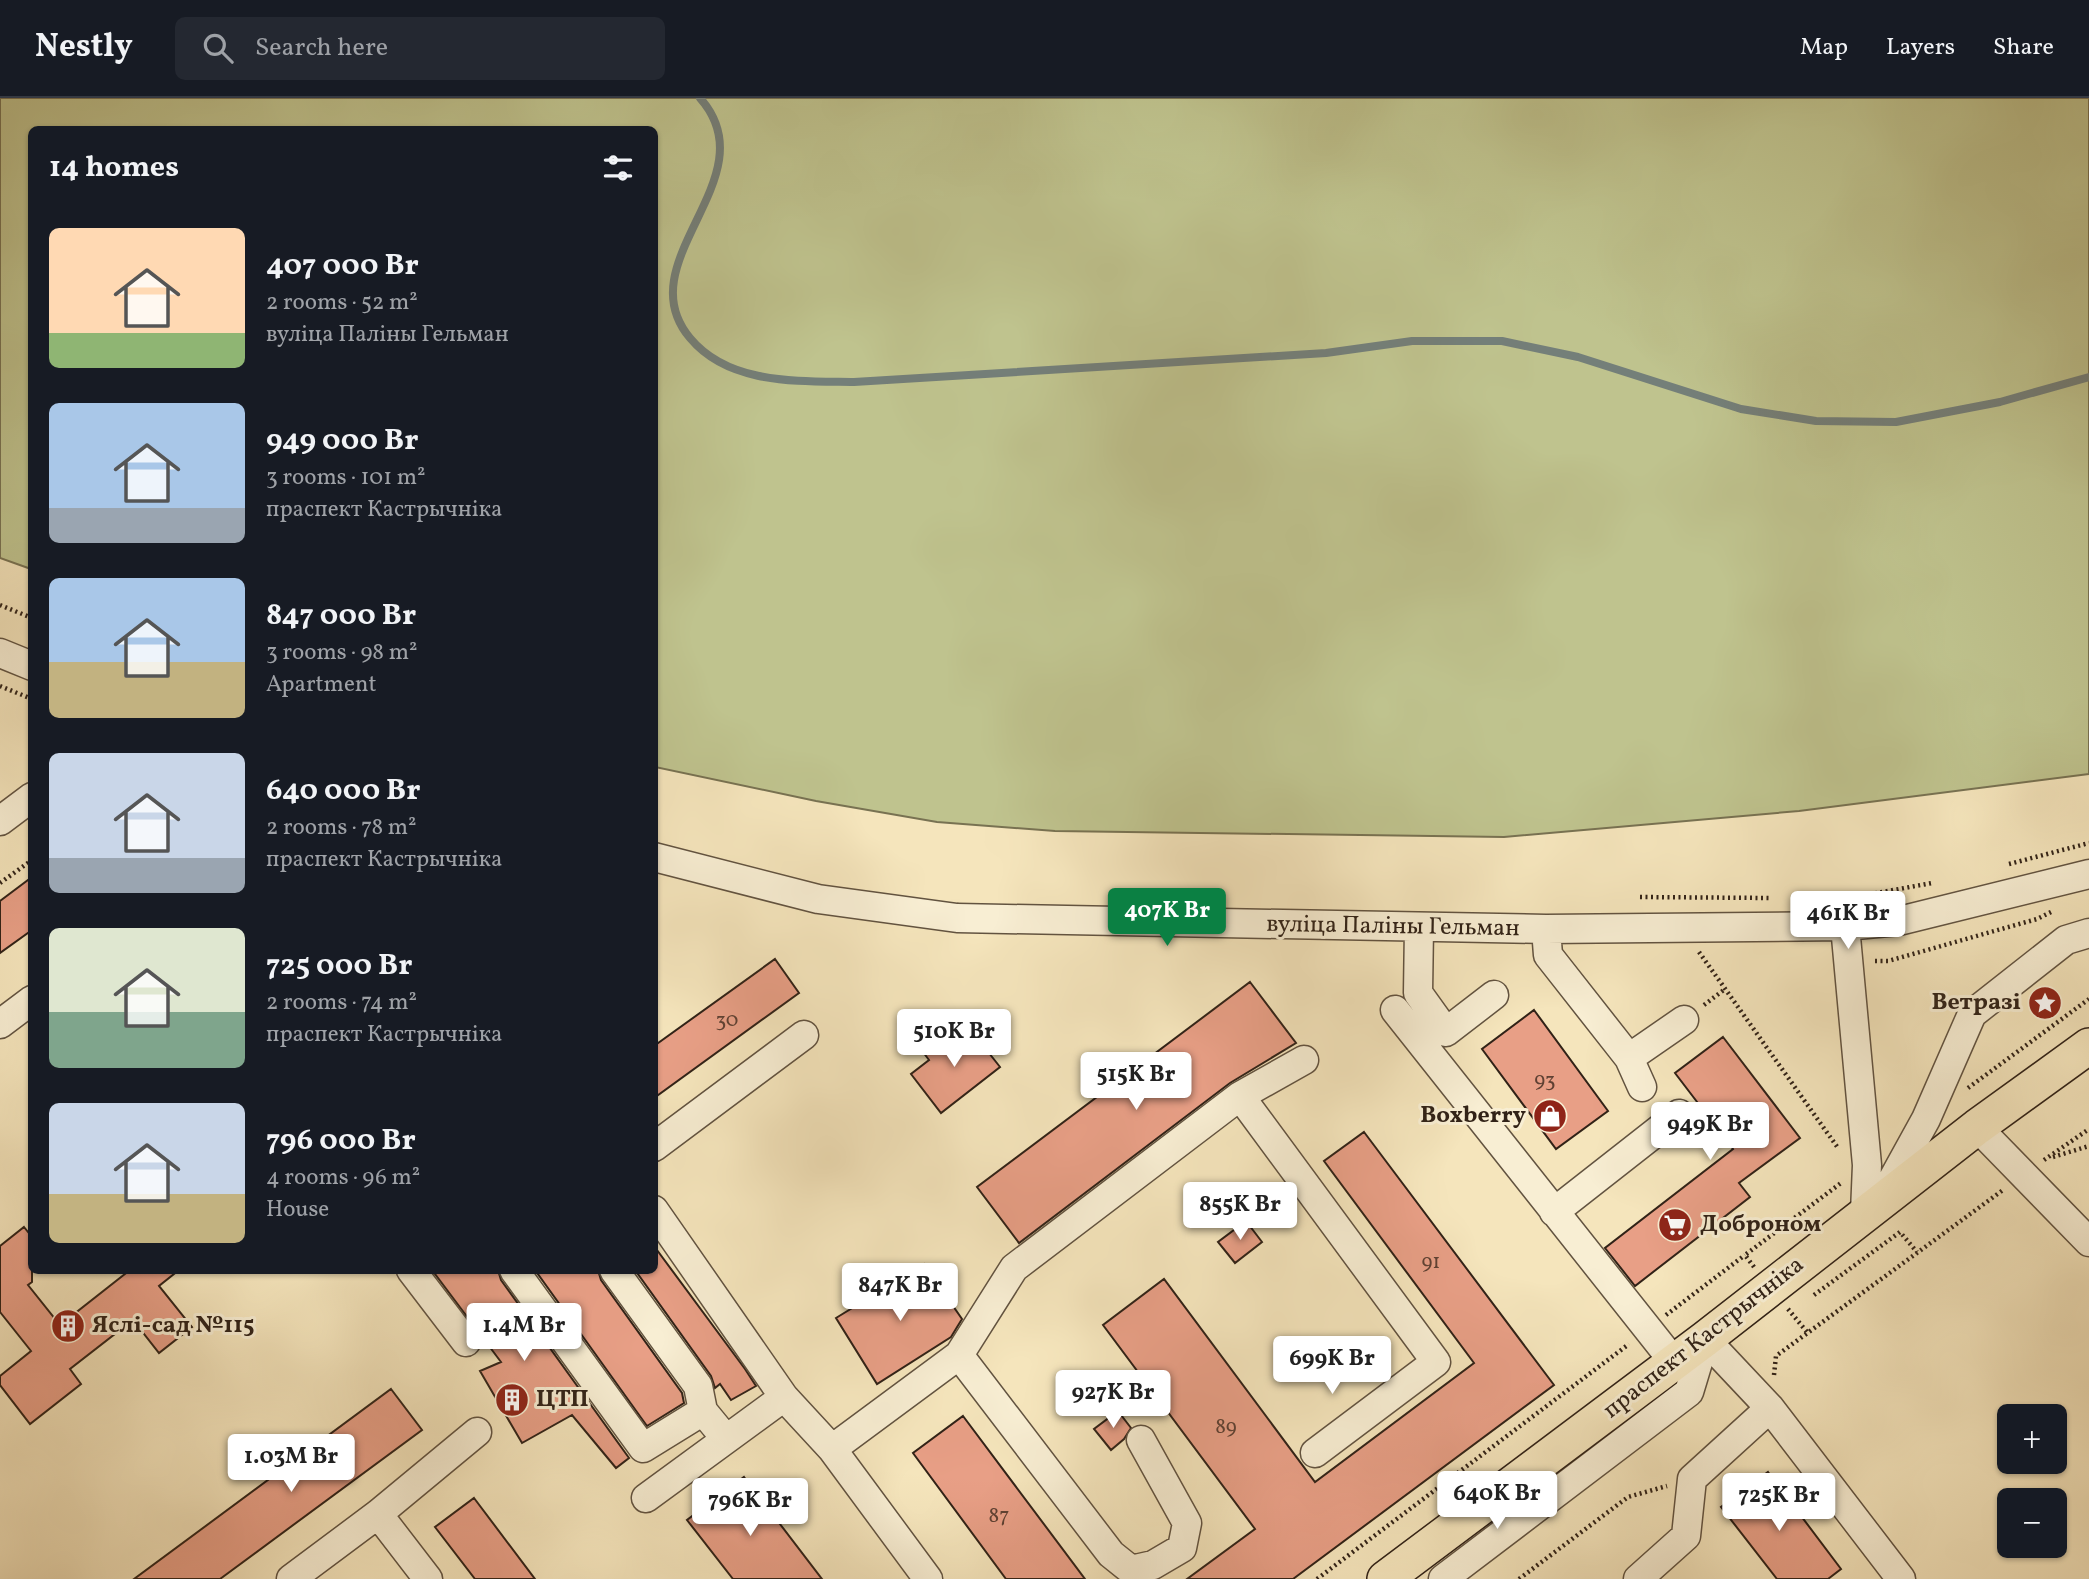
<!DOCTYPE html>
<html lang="en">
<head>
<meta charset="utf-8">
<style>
	:root { --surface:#171b24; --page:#242831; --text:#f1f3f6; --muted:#9ea1a6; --line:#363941; --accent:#0b8043 }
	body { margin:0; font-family:Vollkorn,serif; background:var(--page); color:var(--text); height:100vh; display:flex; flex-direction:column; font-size:26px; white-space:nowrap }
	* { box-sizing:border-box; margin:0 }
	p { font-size:23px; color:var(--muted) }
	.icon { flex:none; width:38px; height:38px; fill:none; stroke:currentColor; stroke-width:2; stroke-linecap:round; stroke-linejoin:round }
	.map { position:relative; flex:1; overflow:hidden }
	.details { position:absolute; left:28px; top:28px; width:630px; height:1148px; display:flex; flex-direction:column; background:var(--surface); border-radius:10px; box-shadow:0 2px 5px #0004 }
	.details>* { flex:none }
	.tools { position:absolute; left:1997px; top:1306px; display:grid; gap:14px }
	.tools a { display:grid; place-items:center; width:70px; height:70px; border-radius:10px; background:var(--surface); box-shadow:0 2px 5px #0004; font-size:35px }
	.price { position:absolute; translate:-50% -60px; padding:0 16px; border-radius:7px; background:#fff; color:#222; font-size:23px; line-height:46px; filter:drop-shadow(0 2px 4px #0008) }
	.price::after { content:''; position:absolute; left:50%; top:42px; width:21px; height:16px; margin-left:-10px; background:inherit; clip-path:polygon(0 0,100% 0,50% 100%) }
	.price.current { background:var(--accent); color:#fff }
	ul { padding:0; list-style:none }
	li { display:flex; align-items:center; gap:21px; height:175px; padding:0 21px }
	li span { display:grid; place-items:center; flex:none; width:196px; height:140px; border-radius:10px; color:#555 }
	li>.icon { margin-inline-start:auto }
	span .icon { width:84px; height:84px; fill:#fffc; stroke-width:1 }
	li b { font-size:30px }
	h2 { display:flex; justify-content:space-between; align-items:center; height:84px; padding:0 21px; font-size:30px }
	header { display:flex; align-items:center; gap:42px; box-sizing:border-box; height:98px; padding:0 35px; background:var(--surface); border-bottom:2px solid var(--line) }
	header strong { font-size:33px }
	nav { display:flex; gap:38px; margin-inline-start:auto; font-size:24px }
	.search { width:490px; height:63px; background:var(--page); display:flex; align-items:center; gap:18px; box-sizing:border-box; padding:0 24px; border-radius:10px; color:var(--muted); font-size:26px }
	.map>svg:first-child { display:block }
	.green { fill:#bfc38e; stroke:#787252; stroke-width:2 }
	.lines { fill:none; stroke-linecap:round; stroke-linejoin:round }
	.stream { stroke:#747f79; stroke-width:8 }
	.building { fill:#e89f86; stroke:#312217; stroke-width:2 }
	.minor-casing { stroke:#625340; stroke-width:31 }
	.major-casing { stroke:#312217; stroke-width:38 }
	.path { stroke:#312217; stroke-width:4.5; stroke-dasharray:2 3.5; stroke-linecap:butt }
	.minor { stroke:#f8eed3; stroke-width:28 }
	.major { stroke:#f5e5bc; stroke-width:35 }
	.labels { text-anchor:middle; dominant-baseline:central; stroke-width:6; stroke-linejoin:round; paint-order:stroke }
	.number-label { font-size:21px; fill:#5f4133 }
	.street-label { font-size:24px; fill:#312217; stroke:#f8eed3 }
	.poi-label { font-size:24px; font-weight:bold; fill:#312217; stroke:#f8eed3; text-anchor:start }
</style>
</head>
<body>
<header>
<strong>Nestly</strong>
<div class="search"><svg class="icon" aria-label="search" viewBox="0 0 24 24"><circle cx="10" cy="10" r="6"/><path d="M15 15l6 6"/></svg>Search here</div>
<nav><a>Map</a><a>Layers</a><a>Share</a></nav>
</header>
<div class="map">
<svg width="2089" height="1481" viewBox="0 0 2089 1481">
	<rect width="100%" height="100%" fill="#f5e5bc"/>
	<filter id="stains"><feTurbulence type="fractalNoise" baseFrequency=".00286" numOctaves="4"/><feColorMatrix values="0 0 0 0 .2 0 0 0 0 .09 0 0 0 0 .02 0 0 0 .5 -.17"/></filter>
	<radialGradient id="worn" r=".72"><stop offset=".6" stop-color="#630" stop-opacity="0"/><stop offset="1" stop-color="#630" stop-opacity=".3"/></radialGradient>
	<!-- green -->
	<path class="green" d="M0 0H2089V676L1799 713 1504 739 1055 733 937 724 816 703 655 669 654 32H32L31 471 0 460Z"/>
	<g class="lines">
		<!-- stream -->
		<path class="stream" d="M700 0C771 80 625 163 690 240 729 287 798 283 854 284L1326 255 1412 243H1502L1578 259 1741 311 1816 323 1896 324 2000 304 2089 279"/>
	</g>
	<!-- building -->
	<path class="building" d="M32 779V832L0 855V803Z
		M775 861 799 895 654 1000V948Z
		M1250 884 1296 945 1230 985 1019 1145 977 1089Z
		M1534 912 1608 1013 1556 1051 1482 951Z
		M970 931 1000 969 941 1015 911 976 929 962 923 954 944 937 950 946Z
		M1723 939 1800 1040 1739 1085 1750 1099 1635 1188 1605 1150 1733 1051 1675 975Z
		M1364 1034 1554 1287 1293 1481H1187L1255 1431 1103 1227 1164 1181 1315 1384 1474 1265 1324 1063Z
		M1246 1123 1262 1144 1235 1165 1218 1144Z
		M24 1129 32 1139V1184L28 1187 60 1227 130 1172H179L159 1188 192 1229 159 1255 133 1222 70 1271 81 1286 30 1326 0 1287V1278L31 1253 0 1214V1148Z
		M654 1148 745 1271 756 1288 731 1302 720 1286 715 1290 711 1278 635 1172H654Z
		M924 1166 962 1221 951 1239 877 1286 836 1220Z
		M432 1172H498L501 1182 629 1360 616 1370 572 1317 522 1345 480 1273 501 1264Z
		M535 1172H598L601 1182 682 1295 684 1305 647 1328Z
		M391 1291 422 1332 220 1481H134Z
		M1118 1313 1131 1330 1124 1341 1111 1352 1094 1331Z
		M963 1318 1085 1481H1006L913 1355Z
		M1768 1374 1841 1471 1828 1481H1777L1721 1409Z
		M744 1379 822 1481H733L687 1422Z
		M474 1400 535 1481H475L435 1429Z"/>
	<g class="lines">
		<!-- minor casing -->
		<g class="minor-casing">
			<path id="minor" d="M0 555 32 568
				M0 723 32 699
				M654 759 818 801 957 820 1546 831 1845 828 1899 823 2089 776
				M1845 828 1867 1067 1865 1114
				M1419 829 1418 895 1446 934 1494 897
				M1546 831 1548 857 1629 960 1642 989
				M1395 912 1674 1264
				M0 926 32 902
				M1629 960 1684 922
				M1240 998 1436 1264 1315 1355
				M1977 1029 2089 1144
				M654 1049 804 937
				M1883 1099 1926 1021 1972 916 2066 842 2089 835
				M654 1112 784 1299 832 1351 928 1481
				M1554 1114 1679 1016
				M411 1172 466 1244
				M514 1172 643 1350 703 1313
				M614 1172 698 1288 703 1313 726 1341
				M1705 1241 1770 1310 1901 1481
				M959 1257 1111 1456 1131 1472 1153 1467 1182 1450 1187 1425 1141 1342
				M832 1351 959 1257 1014 1170 1240 998 1304 962
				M646 1400 784 1299
				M378 1416 428 1481
				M291 1481 378 1416 477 1334
				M1443 1481 1689 1294 1705 1241
				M1638 1481 1686 1438 1692 1381 1770 1310"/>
		</g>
		<!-- major casing -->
		<g class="major-casing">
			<path id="major" d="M1385 1481 1705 1241 1977 1029 2089 948"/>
		</g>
		<!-- path -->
		<path class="path" d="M0 507 32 520
			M0 588 32 601
			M2009 766 2089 745
			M0 785 32 762
			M1640 799 1769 800
			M1820 799 1877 795 1932 785
			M1699 854 1838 1050
			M1875 863H1888L2037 821 2051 814
			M1704 907 1725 891
			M1968 990 2089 901
			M2053 1059 2089 1048
			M2044 1062 2089 1031
			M1754 1169 1745 1157 1841 1085
			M1814 1197 1900 1134 1917 1154
			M1788 1211 1807 1234
			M1666 1217 1745 1157
			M1774 1277 1776 1258 2003 1092
			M1317 1481 1629 1246
			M1519 1481 1628 1399 1667 1388"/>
		<!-- minor -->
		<use href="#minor" class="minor"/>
		<!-- major -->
		<use href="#major" class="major"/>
	</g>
	<!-- icons -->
	<defs>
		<g id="sight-disc" transform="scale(1.75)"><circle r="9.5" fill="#8f2418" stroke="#f8eed3"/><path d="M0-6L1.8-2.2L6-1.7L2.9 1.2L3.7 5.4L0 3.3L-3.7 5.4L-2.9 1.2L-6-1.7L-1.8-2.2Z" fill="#fff"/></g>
		<g id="shop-disc" transform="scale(1.75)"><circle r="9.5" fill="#8f2418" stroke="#f8eed3"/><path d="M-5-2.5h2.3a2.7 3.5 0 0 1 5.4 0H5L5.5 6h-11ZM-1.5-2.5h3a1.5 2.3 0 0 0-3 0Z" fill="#fff"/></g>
		<g id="supermarket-disc" transform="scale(1.75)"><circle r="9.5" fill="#8f2418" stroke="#f8eed3"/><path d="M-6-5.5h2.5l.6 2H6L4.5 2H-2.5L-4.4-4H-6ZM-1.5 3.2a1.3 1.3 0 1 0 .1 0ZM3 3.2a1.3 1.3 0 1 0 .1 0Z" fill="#fff"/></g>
		<g id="building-disc" transform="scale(1.75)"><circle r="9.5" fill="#8f2418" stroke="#f8eed3"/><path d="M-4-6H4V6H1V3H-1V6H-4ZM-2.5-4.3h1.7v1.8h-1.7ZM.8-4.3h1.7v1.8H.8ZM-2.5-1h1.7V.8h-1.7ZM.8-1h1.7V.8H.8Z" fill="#fff"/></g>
	</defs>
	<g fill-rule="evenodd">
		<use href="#sight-disc" x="2045" y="905"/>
		<use href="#shop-disc" x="1550" y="1018"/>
		<use href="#supermarket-disc" x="1675" y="1127"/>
		<use href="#building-disc" x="68" y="1228"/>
		<use href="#building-disc" x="512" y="1302"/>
	</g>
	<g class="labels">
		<!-- number labels -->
		<g class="number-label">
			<text x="727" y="922">30</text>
			<text x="1545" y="982">93</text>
			<text x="1431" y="1164">91</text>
			<text x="1226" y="1329">89</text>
			<text x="999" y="1418">87</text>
		</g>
		<!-- street labels -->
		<g class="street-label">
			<text transform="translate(1393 829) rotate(1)">вуліца Паліны Гельман</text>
			<text transform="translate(1704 1240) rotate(-38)">праспект Кастрычніка</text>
		</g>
		<!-- poi labels -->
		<g class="poi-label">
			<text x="2021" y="905" text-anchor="end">Ветразі</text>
			<text x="1526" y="1018" text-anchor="end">Boxberry</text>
			<text x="1700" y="1127">Доброном</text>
			<text x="92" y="1228">Яслі-сад №115</text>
			<text x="536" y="1302">ЦТП</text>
		</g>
	</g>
	<rect width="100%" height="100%" filter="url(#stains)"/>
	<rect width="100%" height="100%" fill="url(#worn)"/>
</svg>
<div class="tools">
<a>+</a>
<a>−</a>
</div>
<b class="price current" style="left:1167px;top:850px">407K Br</b>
<b class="price" style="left:1848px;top:853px">461K Br</b>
<b class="price" style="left:954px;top:971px">510K Br</b>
<b class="price" style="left:1136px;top:1014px">515K Br</b>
<b class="price" style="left:1710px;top:1064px">949K Br</b>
<b class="price" style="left:1240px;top:1144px">855K Br</b>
<b class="price" style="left:900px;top:1225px">847K Br</b>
<b class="price" style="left:524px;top:1265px">1.4M Br</b>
<b class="price" style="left:1332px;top:1298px">699K Br</b>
<b class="price" style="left:1113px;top:1332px">927K Br</b>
<b class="price" style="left:291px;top:1396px">1.03M Br</b>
<b class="price" style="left:1497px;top:1433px">640K Br</b>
<b class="price" style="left:1779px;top:1435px">725K Br</b>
<b class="price" style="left:750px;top:1440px">796K Br</b>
<section class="details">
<h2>14 homes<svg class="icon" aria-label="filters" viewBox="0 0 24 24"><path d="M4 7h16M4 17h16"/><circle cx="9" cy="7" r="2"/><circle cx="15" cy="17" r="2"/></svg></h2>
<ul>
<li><span style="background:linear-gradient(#ffd9b3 75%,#8fb573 0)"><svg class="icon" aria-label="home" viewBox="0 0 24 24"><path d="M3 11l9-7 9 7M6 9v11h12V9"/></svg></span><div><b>407 000 Br</b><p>2 rooms · 52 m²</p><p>вуліца Паліны Гельман</p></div></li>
<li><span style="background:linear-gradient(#a9c7e8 75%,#9aa5b1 0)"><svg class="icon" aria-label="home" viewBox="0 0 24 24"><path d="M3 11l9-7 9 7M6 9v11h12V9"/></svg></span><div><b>949 000 Br</b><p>3 rooms · 101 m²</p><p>праспект Кастрычніка</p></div></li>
<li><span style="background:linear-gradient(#a9c7e8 60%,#c2b280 0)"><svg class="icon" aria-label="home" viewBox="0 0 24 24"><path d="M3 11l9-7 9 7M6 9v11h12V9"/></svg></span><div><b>847 000 Br</b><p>3 rooms · 98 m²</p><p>Apartment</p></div></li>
<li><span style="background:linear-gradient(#c9d6e8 75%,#9aa5b1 0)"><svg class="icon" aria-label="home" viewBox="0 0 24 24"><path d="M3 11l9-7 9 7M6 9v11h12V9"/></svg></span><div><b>640 000 Br</b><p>2 rooms · 78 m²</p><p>праспект Кастрычніка</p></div></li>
<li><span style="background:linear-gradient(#dfe7d0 60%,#7fa58c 0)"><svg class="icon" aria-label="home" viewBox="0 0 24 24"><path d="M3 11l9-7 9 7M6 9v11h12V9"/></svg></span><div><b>725 000 Br</b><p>2 rooms · 74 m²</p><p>праспект Кастрычніка</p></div></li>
<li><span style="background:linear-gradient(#c9d6e8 65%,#c2b280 0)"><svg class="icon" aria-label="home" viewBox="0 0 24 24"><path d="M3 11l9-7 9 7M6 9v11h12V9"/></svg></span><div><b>796 000 Br</b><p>4 rooms · 96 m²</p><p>House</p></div></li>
</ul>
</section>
</div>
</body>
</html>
